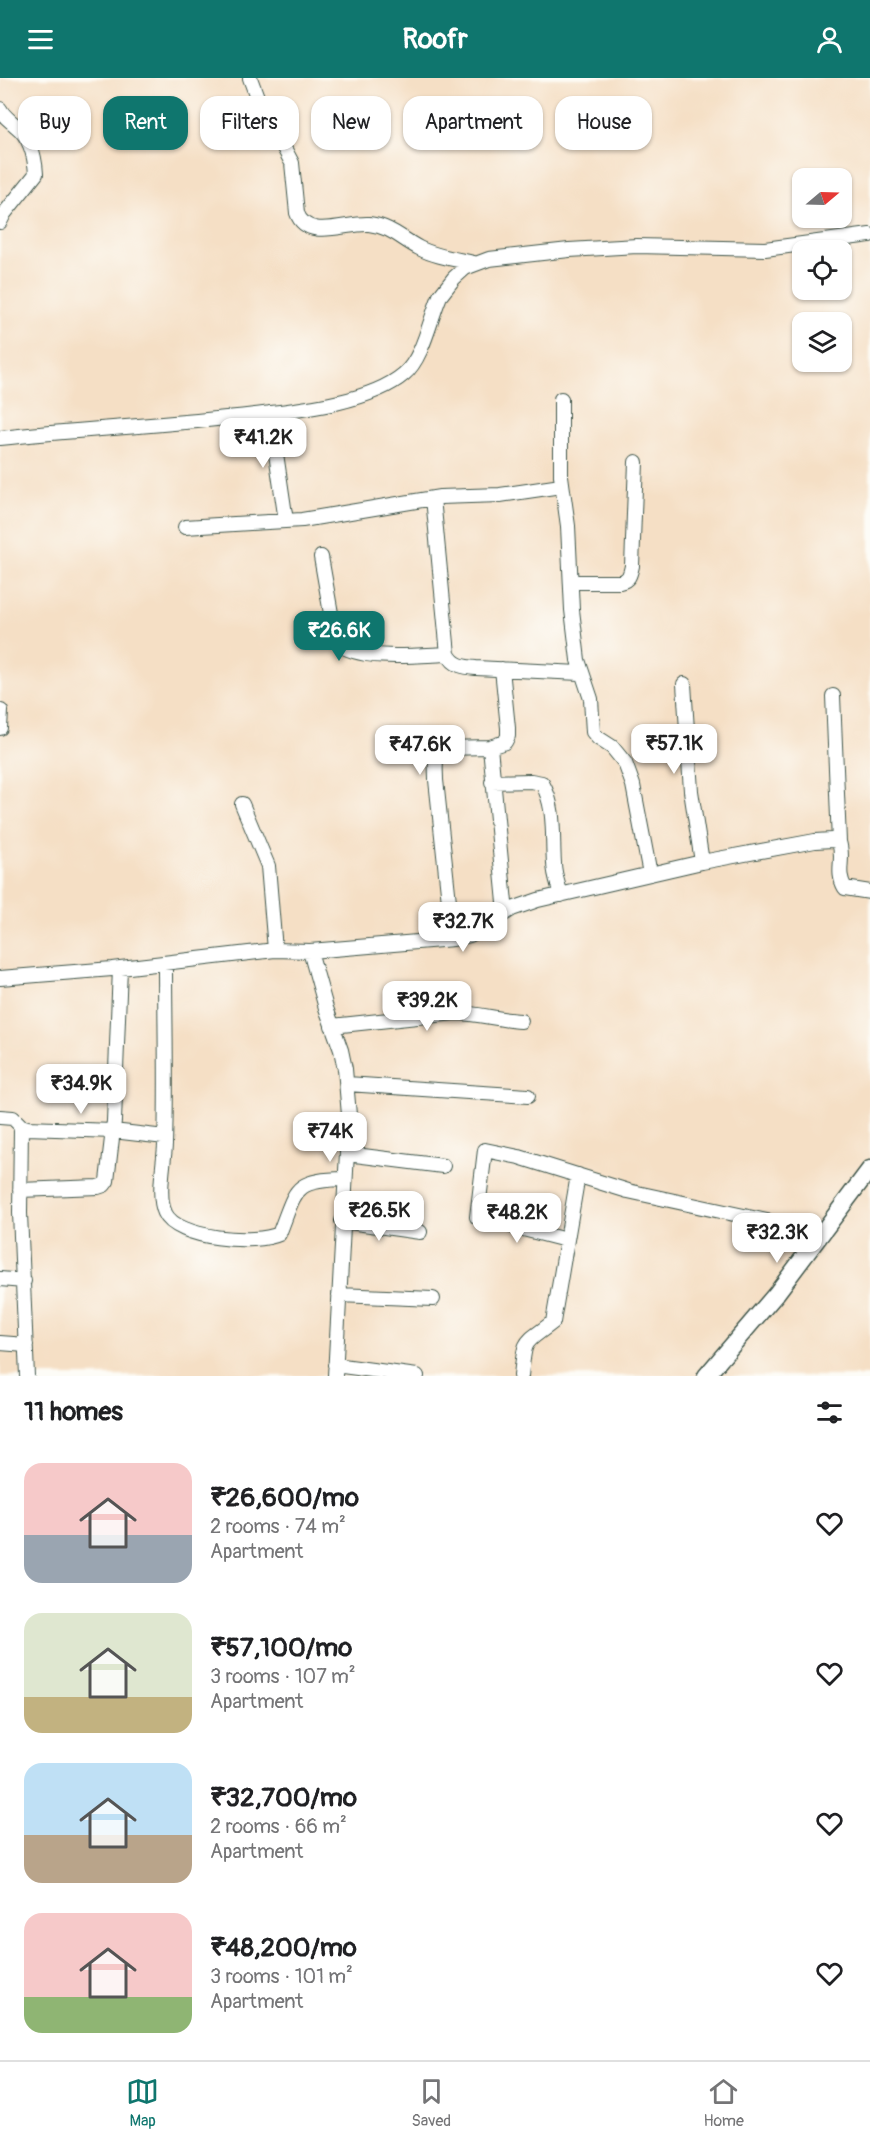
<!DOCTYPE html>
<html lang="en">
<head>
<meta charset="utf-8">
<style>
	:root { --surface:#fff; --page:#f2f2f2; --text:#202124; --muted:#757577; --line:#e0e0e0; --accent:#0f766e }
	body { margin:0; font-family:Pangolin,sans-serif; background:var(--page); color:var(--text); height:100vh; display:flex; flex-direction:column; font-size:22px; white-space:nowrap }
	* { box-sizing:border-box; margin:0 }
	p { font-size:20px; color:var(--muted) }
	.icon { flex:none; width:33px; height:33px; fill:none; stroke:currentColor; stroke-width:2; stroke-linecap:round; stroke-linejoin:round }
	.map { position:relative; height:1298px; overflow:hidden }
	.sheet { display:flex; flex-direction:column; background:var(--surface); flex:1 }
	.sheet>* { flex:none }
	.hud { position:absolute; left:18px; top:18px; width:834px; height:54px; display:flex; gap:12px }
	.needle { width:39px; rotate:71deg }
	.fabs { position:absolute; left:792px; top:90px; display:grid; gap:12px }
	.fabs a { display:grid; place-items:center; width:60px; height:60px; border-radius:12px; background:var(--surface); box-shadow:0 2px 4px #0004; font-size:30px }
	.price { position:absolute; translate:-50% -51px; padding:0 14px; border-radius:12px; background:#fff; color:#222; font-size:20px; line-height:39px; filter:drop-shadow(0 2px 3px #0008) }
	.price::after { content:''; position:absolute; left:50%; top:36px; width:18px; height:14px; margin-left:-9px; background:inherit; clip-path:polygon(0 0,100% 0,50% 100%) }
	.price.active { background:var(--accent); color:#fff }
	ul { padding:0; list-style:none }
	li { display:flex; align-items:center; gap:18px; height:150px; padding:0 24px }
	li span { display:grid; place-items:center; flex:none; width:168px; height:120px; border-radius:18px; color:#555 }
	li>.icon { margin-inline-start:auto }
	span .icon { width:72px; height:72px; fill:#fffc; stroke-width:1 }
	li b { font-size:26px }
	h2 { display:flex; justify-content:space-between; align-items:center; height:72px; padding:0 24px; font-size:26px }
	.pill { padding:0 21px; border-radius:18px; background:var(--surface); box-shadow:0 2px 4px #0004; font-size:21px; line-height:54px }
	.pill.active { background:var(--accent); color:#fff }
	header { display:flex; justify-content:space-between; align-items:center; height:78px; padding:0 24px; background:var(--accent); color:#fff; font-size:27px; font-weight:800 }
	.menu { display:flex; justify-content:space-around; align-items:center; height:84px; border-top:2px solid var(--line); background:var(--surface); font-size:16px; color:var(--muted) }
	.menu a { display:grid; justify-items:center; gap:3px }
	.menu .active { color:var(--accent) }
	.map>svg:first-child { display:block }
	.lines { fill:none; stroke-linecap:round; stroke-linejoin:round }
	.minor-casing { stroke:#3f554a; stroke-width:16 }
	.major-casing { stroke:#3f554a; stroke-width:19 }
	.minor { stroke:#fff; stroke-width:14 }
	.major { stroke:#fff; stroke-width:16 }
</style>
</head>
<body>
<header><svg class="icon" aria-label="menu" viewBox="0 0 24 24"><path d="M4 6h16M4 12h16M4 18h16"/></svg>Roofr<svg class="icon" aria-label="person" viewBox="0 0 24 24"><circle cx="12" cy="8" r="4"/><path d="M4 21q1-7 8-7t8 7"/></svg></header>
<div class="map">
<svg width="870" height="1298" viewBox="0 0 870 1298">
	<rect width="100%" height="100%" fill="#fdfcf7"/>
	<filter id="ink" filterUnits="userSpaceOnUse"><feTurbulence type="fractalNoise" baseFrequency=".0167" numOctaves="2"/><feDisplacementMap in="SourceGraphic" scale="12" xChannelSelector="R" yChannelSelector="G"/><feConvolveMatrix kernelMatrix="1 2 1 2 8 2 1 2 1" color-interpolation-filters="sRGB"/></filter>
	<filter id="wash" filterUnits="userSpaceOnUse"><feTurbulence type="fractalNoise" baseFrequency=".008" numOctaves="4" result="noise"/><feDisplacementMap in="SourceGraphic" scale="24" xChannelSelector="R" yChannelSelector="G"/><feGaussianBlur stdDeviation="1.35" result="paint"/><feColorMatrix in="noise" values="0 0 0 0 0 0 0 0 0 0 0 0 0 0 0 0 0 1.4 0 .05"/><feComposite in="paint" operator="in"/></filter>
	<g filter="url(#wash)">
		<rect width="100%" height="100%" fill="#f5dfc5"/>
	</g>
	<g filter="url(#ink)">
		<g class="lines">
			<!-- minor casing -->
			<g class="minor-casing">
				<path id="minor" d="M250 0 257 19 292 85 297 135C307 164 348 144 369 146 392 149 400 160 419 170 436 179 456 181 474 185
					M0 31C4 39 10 42 16 48 30 59 35 79 36 96L4 136 0 144
					M561 321V398L568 448 572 532 578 582 591 621 593 654 598 660 612 669 625 685 633 707 650 796
					M270 335 286 443
					M0 360C85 351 170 347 255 337 298 332 370 325 404 296 423 280 430 241 440 218L454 200 465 190 489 181 569 172 637 168 765 171 870 157
					M433 420 448 576C454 588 464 589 476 590L580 595
					M185 449 302 442 440 419 500 417 561 408
					M321 479 335 558C339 564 341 569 348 571 373 582 421 577 448 576
					M571 504H620C629 502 630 497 632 488L636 384
					M684 606 691 713 702 784
					M833 618 839 764
					M0 650 1 633
					M490 669 506 835
					M492 704 531 703 542 705C556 729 552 759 554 785 554 796 558 806 561 817
					M242 726 268 788 275 872
					M453 861 436 702C436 691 433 677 444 670L490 669 505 664 508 658V650L502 591
					M310 873 326 930 341 972 345 991 349 1037 335 1298
					M165 885C165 946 167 1007 165 1067 164 1087 157 1118 165 1135 176 1161 256 1167 279 1156 297 1111 292 1102 345 1101
					M0 900 112 891 275 872 310 873 453 861 470 857 512 831 538 822 702 784 815 763 832 762 839 764C845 782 835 793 845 810L870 814
					M332 948 455 935C478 935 499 942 521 943
					M347 1006 528 1018
					M0 1039 13 1040 21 1048 27 1050 113 1053 165 1059
					M21 1048 20 1135 27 1298
					M347 1076 443 1088
					M20 1112 98 1109 104 1107 107 1103 114 1043 120 890
					M342 1143 420 1154
					M566 1162 477 1139 485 1072 519 1079 628 1113 822 1155
					M0 1201 24 1203
					M339 1217 433 1221
					M0 1265 26 1267
					M335 1287 417 1298
					M521 1298C525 1258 524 1267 553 1244L578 1097"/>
			</g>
			<!-- major casing -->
			<g class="major-casing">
				<path id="major" d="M706 1298 776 1216 870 1091"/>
			</g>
			<!-- minor -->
			<use href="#minor" class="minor"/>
			<!-- major -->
			<use href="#major" class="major"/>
		</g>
	</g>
</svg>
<div class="fabs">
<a><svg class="needle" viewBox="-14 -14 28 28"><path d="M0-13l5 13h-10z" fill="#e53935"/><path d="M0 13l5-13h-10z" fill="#757577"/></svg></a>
<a><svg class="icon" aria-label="locate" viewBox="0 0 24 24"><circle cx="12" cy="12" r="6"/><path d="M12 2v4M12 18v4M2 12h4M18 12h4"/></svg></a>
<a><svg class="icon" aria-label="layers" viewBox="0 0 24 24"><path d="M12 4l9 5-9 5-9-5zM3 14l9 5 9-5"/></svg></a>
</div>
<b class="price" style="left:263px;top:391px">₹41.2K</b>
<b class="price active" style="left:339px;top:584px">₹26.6K</b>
<b class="price" style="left:674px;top:697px">₹57.1K</b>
<b class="price" style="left:420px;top:698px">₹47.6K</b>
<b class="price" style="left:463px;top:875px">₹32.7K</b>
<b class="price" style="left:427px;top:954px">₹39.2K</b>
<b class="price" style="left:81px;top:1037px">₹34.9K</b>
<b class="price" style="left:330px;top:1085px">₹74K</b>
<b class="price" style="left:379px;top:1164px">₹26.5K</b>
<b class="price" style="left:517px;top:1166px">₹48.2K</b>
<b class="price" style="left:777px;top:1186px">₹32.3K</b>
<div class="hud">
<a class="pill">Buy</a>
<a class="pill active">Rent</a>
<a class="pill">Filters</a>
<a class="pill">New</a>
<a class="pill">Apartment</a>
<a class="pill">House</a>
</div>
</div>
<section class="sheet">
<h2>11 homes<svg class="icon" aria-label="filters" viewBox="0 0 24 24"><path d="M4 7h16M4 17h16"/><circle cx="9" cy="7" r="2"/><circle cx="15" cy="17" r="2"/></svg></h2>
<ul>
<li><span style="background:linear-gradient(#f6c9c9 60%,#9aa5b1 0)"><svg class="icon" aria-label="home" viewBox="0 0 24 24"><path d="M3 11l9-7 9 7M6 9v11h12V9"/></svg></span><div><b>₹26,600/mo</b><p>2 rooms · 74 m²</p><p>Apartment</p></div><svg class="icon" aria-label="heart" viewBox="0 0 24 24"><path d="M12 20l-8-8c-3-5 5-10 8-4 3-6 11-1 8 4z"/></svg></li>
<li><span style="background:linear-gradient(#dfe7d0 70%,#c2b280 0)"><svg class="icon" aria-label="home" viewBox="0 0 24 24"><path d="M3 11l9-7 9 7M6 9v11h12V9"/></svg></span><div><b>₹57,100/mo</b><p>3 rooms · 107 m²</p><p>Apartment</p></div><svg class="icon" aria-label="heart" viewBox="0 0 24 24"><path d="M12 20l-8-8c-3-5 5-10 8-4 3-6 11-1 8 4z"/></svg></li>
<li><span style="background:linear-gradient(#bfe0f5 60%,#b9a48a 0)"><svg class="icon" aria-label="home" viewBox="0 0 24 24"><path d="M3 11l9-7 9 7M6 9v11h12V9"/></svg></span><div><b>₹32,700/mo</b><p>2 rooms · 66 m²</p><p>Apartment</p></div><svg class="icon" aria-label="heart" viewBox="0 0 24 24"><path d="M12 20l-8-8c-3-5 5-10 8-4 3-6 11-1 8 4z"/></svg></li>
<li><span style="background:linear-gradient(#f6c9c9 70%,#8fb573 0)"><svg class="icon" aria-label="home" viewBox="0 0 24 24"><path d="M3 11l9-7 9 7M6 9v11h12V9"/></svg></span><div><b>₹48,200/mo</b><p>3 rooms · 101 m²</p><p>Apartment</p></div><svg class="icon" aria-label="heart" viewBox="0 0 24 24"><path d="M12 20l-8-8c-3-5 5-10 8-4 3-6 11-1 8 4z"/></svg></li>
</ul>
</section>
<nav class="menu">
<a class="active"><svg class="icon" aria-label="map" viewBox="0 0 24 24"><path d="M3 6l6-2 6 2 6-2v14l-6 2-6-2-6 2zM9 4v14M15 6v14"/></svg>Map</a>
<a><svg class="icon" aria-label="saved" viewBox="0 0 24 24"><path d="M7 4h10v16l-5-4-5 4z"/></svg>Saved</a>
<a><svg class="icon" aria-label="home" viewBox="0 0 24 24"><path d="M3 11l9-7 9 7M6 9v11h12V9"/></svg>Home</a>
</nav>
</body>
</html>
